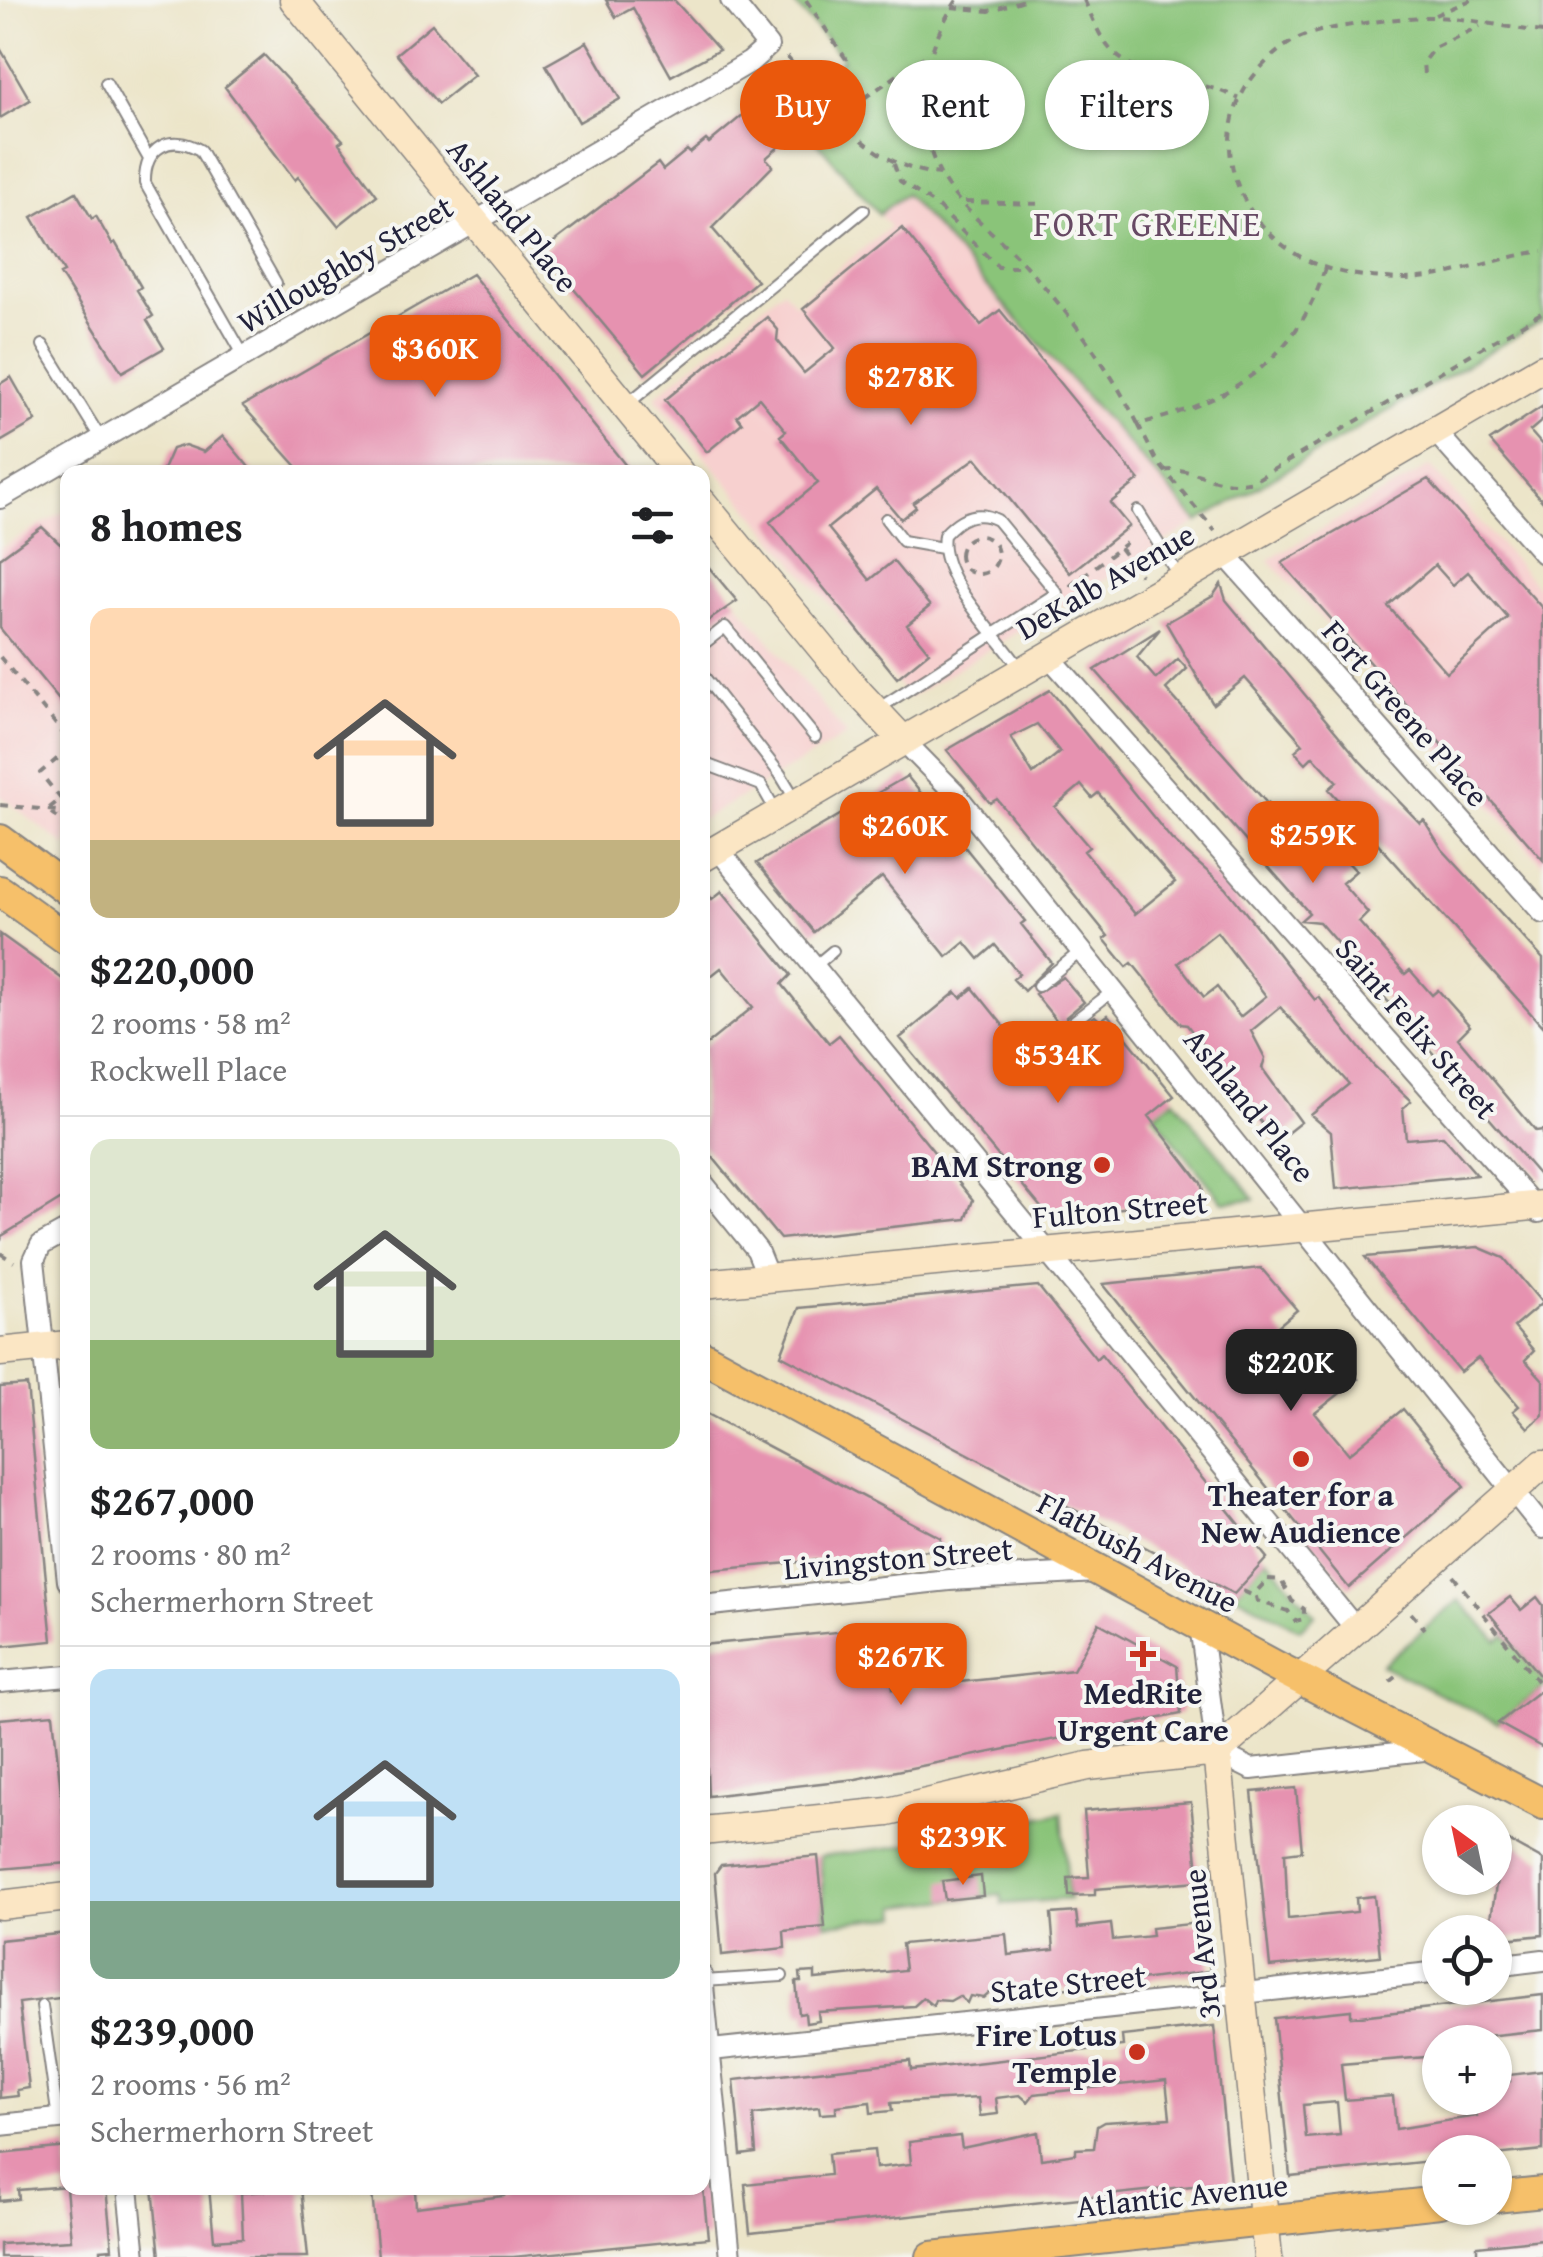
<!DOCTYPE html>
<html lang="en">
<head>
<meta charset="utf-8">
<style>
	:root { --surface:#fff; --page:#f2f2f2; --text:#202124; --muted:#757577; --line:#e0e0e0; --accent:#ea580c }
	body { margin:0; font-family:"Gentium Book Plus",serif; background:var(--page); color:var(--text); height:100vh; display:flex; flex-direction:column; font-size:38px; white-space:nowrap }
	* { box-sizing:border-box; margin:0 }
	p { font-size:32px; color:var(--muted) }
	.icon { flex:none; width:55px; height:55px; fill:none; stroke:currentColor; stroke-width:2; stroke-linecap:round; stroke-linejoin:round }
	.map { position:relative; flex:1; overflow:hidden }
	.side { position:absolute; left:60px; top:465px; width:650px; height:1730px; display:flex; flex-direction:column; background:var(--surface); border-radius:20px; box-shadow:0 2px 8px #0004 }
	.side>* { flex:none }
	.top-card { position:absolute; left:740px; top:60px; width:652px; height:90px; display:flex; gap:20px }
	.needle { width:65px; rotate:327deg }
	.buttons { position:absolute; left:1422px; top:1805px; display:grid; gap:20px }
	.buttons a { display:grid; place-items:center; width:90px; height:90px; border-radius:50%; background:var(--surface); box-shadow:0 2px 8px #0004; font-size:50px }
	.price { position:absolute; translate:-50% -85px; padding:0 22px; border-radius:20px; background:var(--accent); color:#fff; font-size:32px; line-height:65px; filter:drop-shadow(0 2px 5px #0008) }
	.price::after { content:''; position:absolute; left:50%; top:60px; width:30px; height:22px; margin-left:-15px; background:inherit; clip-path:polygon(0 0,100% 0,50% 100%) }
	.price.active { background:#222; color:#fff }
	ul { padding:0; list-style:none }
	li { display:grid; align-content:center; gap:20px; height:530px; padding:0 30px }
	li+li { border-top:2px solid var(--line) }
	li span { display:grid; place-items:center; height:310px; border-radius:20px; color:#555 }
	li>.icon { margin-inline-start:auto }
	span .icon { width:180px; height:180px; fill:#fffc; stroke-width:1 }
	li b { font-size:42px }
	h2 { display:flex; justify-content:space-between; align-items:center; height:120px; padding:0 30px; font-size:42px }
	.chip { padding:0 35px; border-radius:45px; background:var(--surface); box-shadow:0 2px 8px #0004; font-size:35px; line-height:90px }
	.chip.active { background:var(--accent); color:#fff }
	.map>svg:first-child { display:block }
	.built { fill:#f7d0cf }
	.green { fill:#8ac479; stroke:#56735a; stroke-width:2.5 }
	.building { fill:#e692b0; fill-rule:evenodd }
	.lines { fill:none; stroke-linecap:round; stroke-linejoin:round }
	.lane-casing { stroke:#878482; stroke-width:14 }
	.street-casing { stroke:#878482; stroke-width:24 }
	.secondary-casing { stroke:#878482; stroke-width:31 }
	.primary-casing { stroke:#878482; stroke-width:34 }
	.path { stroke:#878482; stroke-width:4; stroke-dasharray:8 8; stroke-linecap:butt }
	.lane { stroke:#fff; stroke-width:10 }
	.street { stroke:#fff; stroke-width:20 }
	.secondary { stroke:#fbe6c4; stroke-width:28 }
	.primary { stroke:#f6c06b; stroke-width:30 }
	.poi-dot { fill:#c8321e; stroke:#f6f6f2; stroke-width:4 }
	.labels { text-anchor:middle; dominant-baseline:central; stroke-width:8; stroke-linejoin:round; paint-order:stroke }
	.street-label { font-size:32px; fill:#22223b; stroke:#f6f6f2 }
	.poi-label { font-size:32px; font-weight:bold; fill:#22223b; stroke:#f6f6f2; text-anchor:end }
	.neighbourhood-label { font-size:35px; letter-spacing:2.5px; fill:#674964; stroke:#f6f6f2 }
</style>
</head>
<body>
<div class="map">
<svg width="1543" height="2257" viewBox="0 0 1543 2257">
	<rect width="100%" height="100%" fill="#f6f6f2"/>
	<filter id="ink" filterUnits="userSpaceOnUse"><feTurbulence type="fractalNoise" baseFrequency=".01" numOctaves="2"/><feDisplacementMap in="SourceGraphic" scale="20" xChannelSelector="R" yChannelSelector="G"/><feConvolveMatrix kernelMatrix="1 2 1 2 8 2 1 2 1" color-interpolation-filters="sRGB"/></filter>
	<filter id="wash" filterUnits="userSpaceOnUse"><feTurbulence type="fractalNoise" baseFrequency=".0048" numOctaves="4" result="noise"/><feDisplacementMap in="SourceGraphic" scale="40" xChannelSelector="R" yChannelSelector="G"/><feGaussianBlur stdDeviation="2.25" result="paint"/><feColorMatrix in="noise" values="0 0 0 0 0 0 0 0 0 0 0 0 0 0 0 0 0 1.4 0 .05"/><feComposite in="paint" operator="in"/></filter>
	<g filter="url(#wash)">
		<rect width="100%" height="100%" fill="#ece5c9"/>
		<!-- built -->
		<path class="built" d="M904 194 1198 522 909 698 655 397 783 289 795 304 890 227 879 214Z
			M1430 466 1543 593V865L1269 560Z
			M67 510V847L0 796V549Z
			M702 559 847 735 703 819H702Z"/>
		<!-- green -->
		<path class="green" d="M791 0H1543V320L1198 522 905 194 879 214 788 108 843 59Z
			M1174 1099 1255 1199 1223 1202 1154 1115Z
			M1267 1558 1315 1615 1300 1629 1234 1594Z
			M1459 1600 1498 1641 1506 1635 1543 1680V1688L1498 1723 1382 1665Z
			M1062 1813 1069 1899 1003 1904 1001 1894 898 1906 899 1916 826 1924 820 1856 895 1847Z"/>
		<g id="blocks">
			<!-- building -->
			<path class="building" d="M606 0H674L719 50 671 76 633 8 616 17Z
				M432 24 474 75 438 104 396 54Z
				M587 42 620 99 579 122 546 65Z
				M0 48 30 100 0 118Z
				M264 55 343 140 339 143 377 195 338 226 298 177 295 180 225 87Z
				M761 89 796 132 766 158 773 166 712 228 757 281 645 374 542 251 658 163 663 170 687 150 690 153 706 140 709 143 749 110 743 104Z
				M76 192 92 219 96 216 112 244 115 242 141 287 137 290 153 316 147 320 164 348 122 372 60 274 64 272 32 217Z
				M902 228 981 325 1000 310 1139 480 1110 503 1129 526 1070 573 976 458 913 503 916 507 901 519 876 489 828 528 870 580 893 561 930 606 907 625 929 652 897 678 770 522 818 483 780 436 786 431 759 398 737 416 742 423 707 452 665 400 767 317 778 330 777 340 804 373 835 348 803 309Z
				M472 274 631 472H302L243 406Z
				M11 377 36 421 0 442V384Z
				M1543 406V420L1530 431 1543 446V502L1490 441Z
				M223 436 253 472H162L172 449 185 445 204 452Z
				M1428 479 1543 609V860L1282 563ZM1435 565 1453 585 1468 572 1508 618 1447 673 1388 606Z
				M42 527 60 544 68 538V711L0 628V558Z
				M702 559 737 601 702 625Z
				M1221 584 1226 600 1360 761 1420 823 1424 820 1442 849 1543 959V1027L1329 789 1337 782 1313 756 1306 763 1295 751 1303 744 1245 678 1213 704 1166 623 1213 596Z
				M1160 629 1137 657 1156 679 1178 659 1187 669 1166 689 1311 853 1326 839 1356 871 1342 883 1368 913 1359 922 1405 974 1410 970 1432 995 1438 990 1470 1026 1458 1038 1536 1131 1543 1130V1180L1319 922 1301 920 1309 913 1095 670Z
				M1050 690 1172 840 1226 888 1315 1000 1319 997 1373 1065 1411 1101 1403 1108 1406 1139 1443 1136 1477 1175 1336 1189 1331 1132 1311 1115 1349 1084 1280 1007 1251 1031 1265 1058 1262 1068 1301 1122 1276 1142 1187 1025 1181 1024 1132 963 1127 967 1104 939 1108 936 997 799 990 803 947 750ZM1037 724 1060 752 1033 774 1011 737ZM1081 785 1092 798 1098 793 1175 882 1135 914 1084 851 1089 847 1055 807ZM1217 932 1266 996 1240 1017 1217 987 1204 997 1178 963Z
				M907 776 1025 921 1021 924 1052 963 1024 991 1013 979 1019 974 995 945 979 959 965 942 947 957 882 877 814 932 757 863Z
				M702 887 712 899 722 891 791 975 782 984 829 1043 839 1035 973 1200 966 1219 780 1239 702 1144V1048L753 1007 721 968 702 983Z
				M0 934 68 983V1195L0 1237Z
				M1063 977 1084 1002 1066 1017 1068 1027 1076 1029 1095 1016 1100 1021 1108 1015 1174 1096 1149 1116 1201 1183 1203 1191 1196 1200 1067 1214 1044 1211 900 1038 956 992 961 998 973 988 1039 1070 1074 1042 1035 994Z
				M1478 1247 1504 1258 1542 1303 1514 1327 1534 1351 1525 1360 1543 1380V1415L1528 1428 1513 1411 1519 1406 1478 1358 1460 1372 1365 1257Z
				M1261 1268 1297 1310 1277 1327 1300 1357 1325 1338 1358 1379 1315 1413 1349 1454 1403 1409 1465 1486 1349 1588 1103 1284Z
				M1038 1286 1096 1359 1101 1354 1267 1558 1234 1594 781 1355 799 1308Z
				M27 1385 52 1641 0 1646V1387Z
				M702 1411 941 1538 939 1549 702 1571Z
				M1510 1597 1521 1610 1537 1597 1543 1605V1680L1489 1613Z
				M1099 1623 1177 1666 1181 1714 856 1779 708 1796 702 1645 887 1627 893 1689 1073 1670Z
				M1543 1688V1748L1498 1723Z
				M53 1714 68 1863 0 1869V1719Z
				M1296 1788 1302 1851 1285 1853 1288 1919 1357 1912 1356 1898 1374 1896 1380 1956 1270 1967 1252 1792Z
				M1191 1802 1199 1881 1095 1889V1895L1069 1896 1068 1878 1089 1877 1084 1811Z
				M1503 1838 1543 1860V1935L1495 1940V1932H1489Z
				M818 1856 825 1927 784 1931 785 1948 722 1955 715 1873 721 1865Z
				M981 1876 983 1896 945 1900 942 1881Z
				M1076 1912 1078 1928 1111 1924 1113 1940 1152 1936 1151 1928 1199 1923 1200 1931 1205 1930 1210 1971 1079 1988 1011 1989 1001 1999 992 1991 984 1998 970 1996 967 2003 959 1996 950 2001 935 2000 933 2006 923 1998 914 2006 818 2012 819 2021 806 2023 805 2013 799 2014 796 1982H801L800 1973 815 1972V1979L905 1970 902 1944 1006 1934 1008 1955 1054 1950 1051 1914Z
				M68 1933V1997L19 2003 29 2088 17 2090 18 2096 0 2098V1940Z
				M1543 1995V2030L1437 2041 1438 2056 1341 2064 1345 2100 1393 2096 1396 2129 1477 2116 1475 2098H1495V2082L1510 2081 1509 2075 1543 2071V2150L1495 2155 1440 2152V2160L1290 2176 1274 2018 1351 2010V2017ZM1337 2102 1340 2135 1306 2138 1303 2105Z
				M1214 2026 1230 2182 750 2233 745 2184 830 2175 828 2154 874 2150 876 2168 911 2164 909 2142 960 2136 962 2148 1038 2132 1041 2159 1076 2154V2149L1094 2148 1097 2126 1104 2122 1170 2118 1166 2080 1034 2094 1028 2102 1020 2095 996 2098 998 2114 980 2116 978 2098 891 2103 892 2111 871 2113 870 2102 836 2106V2113L820 2114 819 2107 753 2115 756 2153 741 2155 734 2080 910 2061 911 2070 993 2061 1123 2046 1122 2036Z
				M68 2147V2186L18 2190 19 2199 0 2201V2154Z
				M66 2188H106L112 2249 101 2250V2257H0V2244L71 2240Z
				M153 2188H209L214 2240 243 2238 241 2193 301 2188 308 2257H160Z
				M503 2188H703L708 2238 513 2257H378L372 2193 415 2189 416 2207 504 2196Z
				M1543 2239V2257H1477V2246Z"/>
		</g>
	</g>
	<g filter="url(#ink)">
		<use href="#blocks" fill-opacity="0" stroke="#878482" stroke-width="2.5"/>
		<g class="lines">
			<!-- lane casing -->
			<g class="lane-casing">
				<path id="lane" d="M106 83 149 159
					M43 345 101 439
					M244 356 145 183C144 147 170 133 200 150L276 283
					M625 406 864 210
					M1138 511 1180 578
					M886 519 903 541 942 548
					M702 645 725 627 815 737
					M702 674 780 774 797 802
					M876 710C937 672 996 632 1057 593L997 520C976 509 959 518 944 535 937 579 997 633 1021 670
					M702 758 708 765 761 785 777 813
					M815 966 833 951
					M1038 986 1081 951
					M1074 1021 1113 991
					M703 1981 782 1976
					M42 2006 58 2119"/>
			</g>
			<!-- street casing -->
			<g class="street-casing">
				<path id="street" d="M1435 431 1543 553
					M0 498 750 62 768 46 731 0
					M1224 553 1543 913
					M1048 655 1539 1212
					M903 740 954 792 1543 1528
					M718 849 1356 1629
					M702 1182 757 1250 768 1277
					M68 1230 41 1245 34 1260 68 1581
					M702 1606 949 1580 1097 1572
					M1200 1625 1217 1752 1251 1769 1433 1749
					M0 1682 68 1676
					M1495 1966 1543 1960
					M702 1976 730 2257
					M702 2051 1440 1972
					M0 2125 68 2118
					M128 2188 135 2257"/>
			</g>
			<!-- secondary casing -->
			<g class="secondary-casing">
				<path id="secondary" d="M294 0 679 472
					M702 502 859 693 903 740
					M702 858 1543 368
					M702 1284 1543 1205
					M0 1352 68 1345
					M1217 1752 1268 2257
					M1217 1752 1543 1464
					M702 1831 888 1812 1088 1766 1217 1752
					M0 1905 68 1897"/>
			</g>
			<!-- primary casing -->
			<g class="primary-casing">
				<path id="primary" d="M0 840 68 890
					M0 891 68 940
					M702 1356 1275 1666 1543 1804
					M1495 2197 1543 2192
					M932 2257 1440 2202"/>
			</g>
			<!-- path -->
			<path class="path" d="M806 0 846 59 831 84 838 116
				M957 0C923 50 911 117 940 174 957 207 998 235 1023 263 1068 311 1108 365 1138 424 1228 403 1298 360 1325 268
				M1084 0C1093 18 1100 41 1115 54 1148 83 1202 78 1239 99
				M952 7 989 11 1024 0
				M1435 15 1471 0
				M1543 32C1506 28 1467 17 1430 17 1403 17 1334 26 1309 34 1285 41 1260 65 1246 87 1203 158 1252 244 1326 268 1345 274 1367 277 1386 278 1439 284 1491 258 1543 251
				M787 57C829 106 870 169 940 174
				M1424 74 1423 62 1434 48 1480 26
				M838 116 924 57
				M894 164 900 181 938 207 998 267H1024
				M965 202 1043 204
				M1138 424 1156 460 1215 531
				M1164 471C1198 465 1212 490 1254 481L1543 312
				M960 555a19 19 0 1 1 38 0a19 19 0 1 1-38 0Z
				M1120 548 1140 575
				M1070 586 1126 543
				M1077 596 1085 607
				M0 657 68 739
				M68 793 47 810 68 825
				M61 799 40 773 68 750
				M0 805 68 812
				M0 1241 1 1237
				M0 1253 14 1262
				M985 1551 997 1558
				M1453 1576 1537 1681
				M1268 1579 1281 1580 1292 1601 1304 1609V1619L1295 1621 1288 1611 1257 1601 1255 1593Z
				M1243 1591 1254 1596
				M1411 1613 1425 1629
				M1390 1682 1400 1674"/>
			<!-- lane -->
			<use href="#lane" class="lane"/>
			<!-- street -->
			<use href="#street" class="street"/>
			<!-- secondary -->
			<use href="#secondary" class="secondary"/>
			<!-- primary -->
			<use href="#primary" class="primary"/>
		</g>
	</g>
	<!-- markers -->
	<g class="poi-dot">
		<circle cx="1102" cy="1165" r="10"/>
		<circle cx="1301" cy="1459" r="10"/>
		<path d="M1138 1639h10v10h10v10h-10v10h-10v-10h-10v-10h10z"/>
		<circle cx="1137" cy="2052" r="10"/>
	</g>
	<g class="labels">
		<!-- street labels -->
		<g class="street-label">
			<text transform="translate(513 215) rotate(51)">Ashland Place</text>
			<text transform="translate(345 264) rotate(-30)">Willoughby Street</text>
			<text transform="translate(1105 581) rotate(-30)">DeKalb Avenue</text>
			<text transform="translate(1406 713) rotate(49)">Fort Greene Place</text>
			<text transform="translate(1417 1028) rotate(49)">Saint Felix Street</text>
			<text transform="translate(1250 1105) rotate(51)">Ashland Place</text>
			<text transform="translate(1120 1209) rotate(-5)">Fulton Street</text>
			<text transform="translate(1138 1552) rotate(28)">Flatbush Avenue</text>
			<text transform="translate(898 1558) rotate(-5)">Livingston Street</text>
			<text transform="translate(1201 1944) rotate(-96)">3rd Avenue</text>
			<text transform="translate(1068 1983) rotate(-6)">State Street</text>
			<text transform="translate(1182 2195) rotate(-6)">Atlantic Avenue</text>
		</g>
		<!-- poi labels -->
		<g class="poi-label">
			<text x="1082" y="1165">BAM Strong</text>
			<text x="1301" y="1494" text-anchor="middle">Theater for a<tspan x="1301" dy="37">New Audience</tspan></text>
			<text x="1143" y="1692" text-anchor="middle">MedRite<tspan x="1143" dy="37">Urgent Care</tspan></text>
			<text x="1117" y="2034">Fire Lotus<tspan x="1117" dy="37">Temple</tspan></text>
		</g>
		<!-- neighbourhood labels -->
		<g class="neighbourhood-label">
			<text x="1148" y="223">FORT GREENE</text>
		</g>
	</g>
</svg>
<div class="buttons">
<a><svg class="needle" viewBox="-14 -14 28 28"><path d="M0-13l5 13h-10z" fill="#e53935"/><path d="M0 13l5-13h-10z" fill="#757577"/></svg></a>
<a><svg class="icon" aria-label="locate" viewBox="0 0 24 24"><circle cx="12" cy="12" r="6"/><path d="M12 2v4M12 18v4M2 12h4M18 12h4"/></svg></a>
<a>+</a>
<a>−</a>
</div>
<b class="price" style="left:435px;top:400px">$360K</b>
<b class="price" style="left:911px;top:428px">$278K</b>
<b class="price" style="left:905px;top:877px">$260K</b>
<b class="price" style="left:1313px;top:886px">$259K</b>
<b class="price" style="left:1058px;top:1106px">$534K</b>
<b class="price active" style="left:1291px;top:1414px">$220K</b>
<b class="price" style="left:901px;top:1708px">$267K</b>
<b class="price" style="left:963px;top:1888px">$239K</b>
<div class="top-card">
<a class="chip active">Buy</a>
<a class="chip">Rent</a>
<a class="chip">Filters</a>
</div>
<section class="side">
<h2>8 homes<svg class="icon" aria-label="filters" viewBox="0 0 24 24"><path d="M4 7h16M4 17h16"/><circle cx="9" cy="7" r="2"/><circle cx="15" cy="17" r="2"/></svg></h2>
<ul>
<li><span style="background:linear-gradient(#ffd9b3 75%,#c2b280 0)"><svg class="icon" aria-label="home" viewBox="0 0 24 24"><path d="M3 11l9-7 9 7M6 9v11h12V9"/></svg></span><div><b>$220,000</b><p>2 rooms · 58 m²</p><p>Rockwell Place</p></div></li>
<li><span style="background:linear-gradient(#dfe7d0 65%,#8fb573 0)"><svg class="icon" aria-label="home" viewBox="0 0 24 24"><path d="M3 11l9-7 9 7M6 9v11h12V9"/></svg></span><div><b>$267,000</b><p>2 rooms · 80 m²</p><p>Schermerhorn Street</p></div></li>
<li><span style="background:linear-gradient(#bfe0f5 75%,#7fa58c 0)"><svg class="icon" aria-label="home" viewBox="0 0 24 24"><path d="M3 11l9-7 9 7M6 9v11h12V9"/></svg></span><div><b>$239,000</b><p>2 rooms · 56 m²</p><p>Schermerhorn Street</p></div></li>
</ul>
</section>
</div>
</body>
</html>
